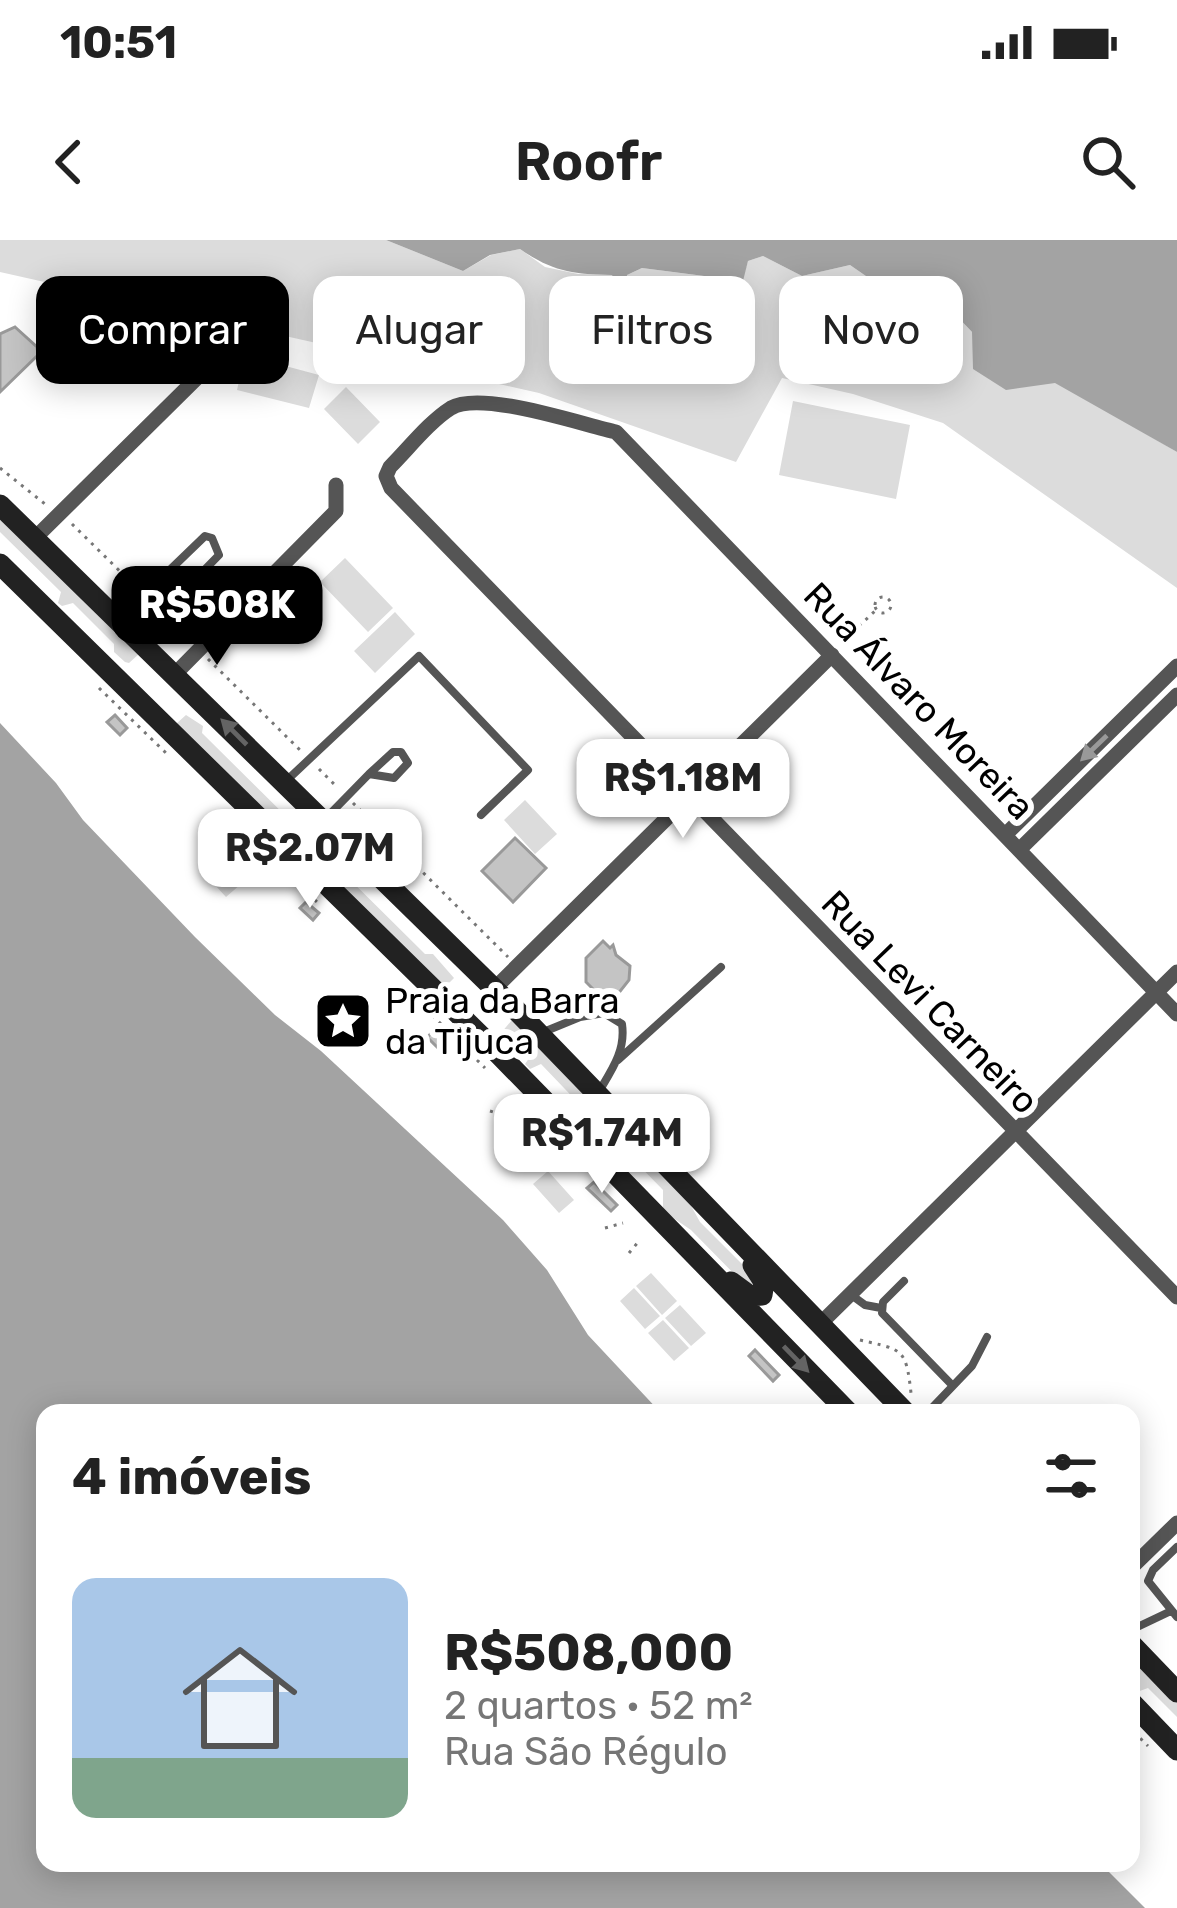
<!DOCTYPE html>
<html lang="pt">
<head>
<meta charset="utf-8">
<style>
	:root { --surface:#fff; --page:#f2f2f2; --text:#222; --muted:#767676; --accent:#000 }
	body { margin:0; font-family:Rubik,sans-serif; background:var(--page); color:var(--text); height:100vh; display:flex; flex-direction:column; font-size:45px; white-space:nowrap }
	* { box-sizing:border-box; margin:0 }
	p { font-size:39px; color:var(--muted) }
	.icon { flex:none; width:66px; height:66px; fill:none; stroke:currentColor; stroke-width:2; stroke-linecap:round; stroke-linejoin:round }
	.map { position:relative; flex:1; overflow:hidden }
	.drawer { position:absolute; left:36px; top:1164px; width:1104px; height:468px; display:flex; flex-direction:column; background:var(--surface); border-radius:24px; box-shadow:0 6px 30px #0003 }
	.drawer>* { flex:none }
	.guide { position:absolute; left:36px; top:36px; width:1107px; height:108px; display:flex; gap:24px }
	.price { position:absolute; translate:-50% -102px; padding:0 27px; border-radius:24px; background:#fff; color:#222; font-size:39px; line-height:78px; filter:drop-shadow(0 3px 6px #0008) }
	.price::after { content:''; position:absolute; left:50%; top:72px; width:36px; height:27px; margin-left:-18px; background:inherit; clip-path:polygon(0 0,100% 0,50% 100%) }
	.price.active { background:var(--accent); color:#fff }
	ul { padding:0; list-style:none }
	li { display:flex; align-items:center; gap:36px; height:300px; padding:0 36px }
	li span { display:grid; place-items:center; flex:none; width:336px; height:240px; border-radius:24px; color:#555 }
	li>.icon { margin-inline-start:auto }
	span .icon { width:144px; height:144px; fill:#fffc; stroke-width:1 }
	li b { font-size:51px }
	h2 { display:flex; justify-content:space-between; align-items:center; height:144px; padding:0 36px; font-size:51px }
	.tag { padding:0 42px; border-radius:24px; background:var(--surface); box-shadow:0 6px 30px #0003; font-size:42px; line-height:108px }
	.tag.active { background:var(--accent); color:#fff }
	.status { display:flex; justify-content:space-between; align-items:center; height:84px; padding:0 60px; background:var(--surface); direction:ltr }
	.status svg { height:33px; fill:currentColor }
	header { display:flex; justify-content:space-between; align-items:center; height:156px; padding:0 36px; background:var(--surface); font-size:54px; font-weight:600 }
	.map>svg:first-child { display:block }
	.green { fill:#dcdcdc }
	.water { fill:#a3a3a3 }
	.building { fill:#c4c4c4; stroke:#999; stroke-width:3 }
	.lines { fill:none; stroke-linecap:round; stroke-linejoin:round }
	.path { stroke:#777; stroke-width:3; stroke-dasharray:3 6; stroke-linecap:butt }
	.lane { stroke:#555; stroke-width:8 }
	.street { stroke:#555; stroke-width:15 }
	.secondary { stroke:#222; stroke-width:21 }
	.oneway { fill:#646464 }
	.oneway2 { fill:#999 }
	.labels { text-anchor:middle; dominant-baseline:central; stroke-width:12; stroke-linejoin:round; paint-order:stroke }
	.street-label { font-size:36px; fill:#000; stroke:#fff }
	.poi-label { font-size:36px; fill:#000; stroke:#fff; text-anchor:start }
</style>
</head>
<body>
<div class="status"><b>10:51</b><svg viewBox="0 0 49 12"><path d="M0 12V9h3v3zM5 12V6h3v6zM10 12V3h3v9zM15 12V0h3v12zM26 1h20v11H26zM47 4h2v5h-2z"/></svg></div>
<header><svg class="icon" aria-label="back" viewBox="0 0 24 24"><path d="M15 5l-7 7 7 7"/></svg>Roofr<svg class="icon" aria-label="search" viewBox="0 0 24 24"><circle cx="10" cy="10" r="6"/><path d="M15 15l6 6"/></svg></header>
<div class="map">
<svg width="1177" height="1668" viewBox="0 0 1177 1668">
	<rect width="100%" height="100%" fill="#fff"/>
	<!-- green -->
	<path class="green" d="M0 0H386L463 31 491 15 520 9 545 27 578 34 627 35 642 28 742 41 748 21 763 16 802 36 850 25 902 61 952 71 972 92 1177 212V348L943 183 853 154 782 138 736 222 539 153 0 32Z
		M245 115 319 135 309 168 237 150Z
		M346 147 380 182 358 204 324 169Z
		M793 161 910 185 896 259 779 235Z
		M0 276 140 413 129 423 125 422 114 412V404L73 363 62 366 58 363 61 352 0 292Z
		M345 318 393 368 368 392 320 342Z
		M395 372 415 394 375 433 354 411Z
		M186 475 203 486 202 493 425 714H433L454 738 444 748 176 484Z
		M525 560 557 594 535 614 504 580Z
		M215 616 241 644 226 657 200 629Z
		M512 780 689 962 700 982 756 1038 753 1047 746 1046 691 990 663 971V950L620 906 609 911 605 908 610 896 541 824 530 829 525 824 532 814 519 812 501 793Z
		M548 931 574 960 559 973 533 944Z
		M651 1033 677 1061 662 1075 636 1046Z
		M634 1048 660 1076 645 1089 620 1061Z
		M680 1065 706 1093 691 1106 665 1078Z
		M663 1080 689 1108 674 1121 648 1093Z
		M1131 1413 1177 1461V1477L1148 1448 1137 1452 1133 1448 1137 1437 1131 1430Z"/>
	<!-- water -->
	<path class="water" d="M386 0H1177V212L1055 143 1006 150 973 129 972 92 952 71 902 61 850 25 802 36 763 16 748 21 743 41 642 28 627 35 625 47 620 48 612 35C573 34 553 32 520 9L490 15 463 31Z
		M0 483 56 543 83 580 195 697 275 775 321 811 503 980 547 1030 588 1095 661 1173H45V1623H1100L1145 1668H0Z"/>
	<!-- building -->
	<path class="building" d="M15 87 37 107 38 115 0 152V94Z
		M115 475 127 488 120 495 107 482Z
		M515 598 546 628 513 662 482 631Z
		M306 662 319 673 313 680 300 668Z
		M603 701 610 708 613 705 616 715 630 726 629 740 614 759 602 758 586 742V718Z
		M435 790 447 803 440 810 427 797Z
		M594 942 617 965 611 971 587 948Z
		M755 1110 779 1135 773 1141 749 1116Z"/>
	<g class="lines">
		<!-- path -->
		<path class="path" d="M0 228 45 264
			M72 284 138 349
			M875 365a8 8 0 1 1 16 0a8 8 0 1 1-16 0Z
			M170 381 189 400
			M859 386 875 371
			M208 419 300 510
			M99 448 166 513
			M319 529 338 548
			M353 563 508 717
			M257 603 319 664
			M407 750 485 828
			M525 868 548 891
			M490 871 520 880
			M540 922 550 910
			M605 988 623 983
			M629 1013 639 1001
			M860 1100C903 1110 906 1108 911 1153
			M1134 1492 1148 1506"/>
		<!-- lane -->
		<path class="lane" d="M119 379 205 296 212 298 219 315 139 397
			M393 512H401L408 523 394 538 369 534Z
			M285 542 419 416 528 530 481 575
			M324 580 369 534
			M541 793 580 777 604 773 622 784C626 811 611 831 598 853
			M618 820 721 727
			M904 1041 883 1062 882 1073 953 1146
			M850 1054 865 1065 881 1068
			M927 1173 972 1126 987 1097
			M1177 1307 1153 1330 1148 1341 1177 1377
			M1131 1390 1171 1371"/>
		<!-- street -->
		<path class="street" d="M35 298 205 130
			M175 434 336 271V245
			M1006 594 1177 426
			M1020 609 1177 455
			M494 749 832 415
			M1177 774 616 192C580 184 481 150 451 168 429 182 409 208 390 227L386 236 391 248 1177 1057
			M819 1085 1177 732
			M1131 1328 1177 1283"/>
		<!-- secondary -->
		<path class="secondary" d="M0 265 516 770 906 1173
			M0 324 485 800 849 1173
			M731 1042 750 1056 762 1055 764 1042 753 1025
			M1131 1404 1177 1452
			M1131 1462 1177 1510"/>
	</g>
	<!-- one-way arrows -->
	<defs><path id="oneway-solid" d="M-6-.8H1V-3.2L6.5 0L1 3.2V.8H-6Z" transform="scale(3)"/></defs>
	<g class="oneway">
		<use href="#oneway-solid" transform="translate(234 492) rotate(-135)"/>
		<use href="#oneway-solid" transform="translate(796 1119) rotate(46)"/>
	</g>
	<use class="oneway2" href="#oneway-solid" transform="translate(1094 508) rotate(136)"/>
	<!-- icons -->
	<defs>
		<g id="sight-square" transform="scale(3)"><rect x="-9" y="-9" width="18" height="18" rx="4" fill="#000" stroke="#fff"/><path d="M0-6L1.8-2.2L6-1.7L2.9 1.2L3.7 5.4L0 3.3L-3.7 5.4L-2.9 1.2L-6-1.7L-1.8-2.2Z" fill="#fff"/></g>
	</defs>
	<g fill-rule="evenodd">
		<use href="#sight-square" x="343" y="781"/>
	</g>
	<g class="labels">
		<!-- street labels -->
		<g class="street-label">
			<text transform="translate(919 461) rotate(46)">Rua Álvaro Moreira</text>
			<text transform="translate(930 762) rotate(46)">Rua Levi Carneiro</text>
		</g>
		<!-- poi labels -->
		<g class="poi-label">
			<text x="385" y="760">Praia da Barra<tspan x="385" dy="41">da Tijuca</tspan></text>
		</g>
	</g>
</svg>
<b class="price active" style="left:217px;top:428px">R$508K</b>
<b class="price" style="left:683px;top:601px">R$1.18M</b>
<b class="price" style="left:310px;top:671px">R$2.07M</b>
<b class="price" style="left:602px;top:956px">R$1.74M</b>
<div class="guide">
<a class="tag active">Comprar</a>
<a class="tag">Alugar</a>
<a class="tag">Filtros</a>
<a class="tag">Novo</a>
</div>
<section class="drawer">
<h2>4 imóveis<svg class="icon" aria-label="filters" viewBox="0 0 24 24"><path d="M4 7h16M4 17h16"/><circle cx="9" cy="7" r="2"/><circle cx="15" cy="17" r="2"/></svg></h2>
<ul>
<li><span style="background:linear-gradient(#a9c7e8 75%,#7fa58c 0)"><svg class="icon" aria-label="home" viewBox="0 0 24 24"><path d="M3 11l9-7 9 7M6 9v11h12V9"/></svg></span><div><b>R$508,000</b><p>2 quartos · 52 m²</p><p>Rua São Régulo</p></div></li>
</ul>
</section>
</div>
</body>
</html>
